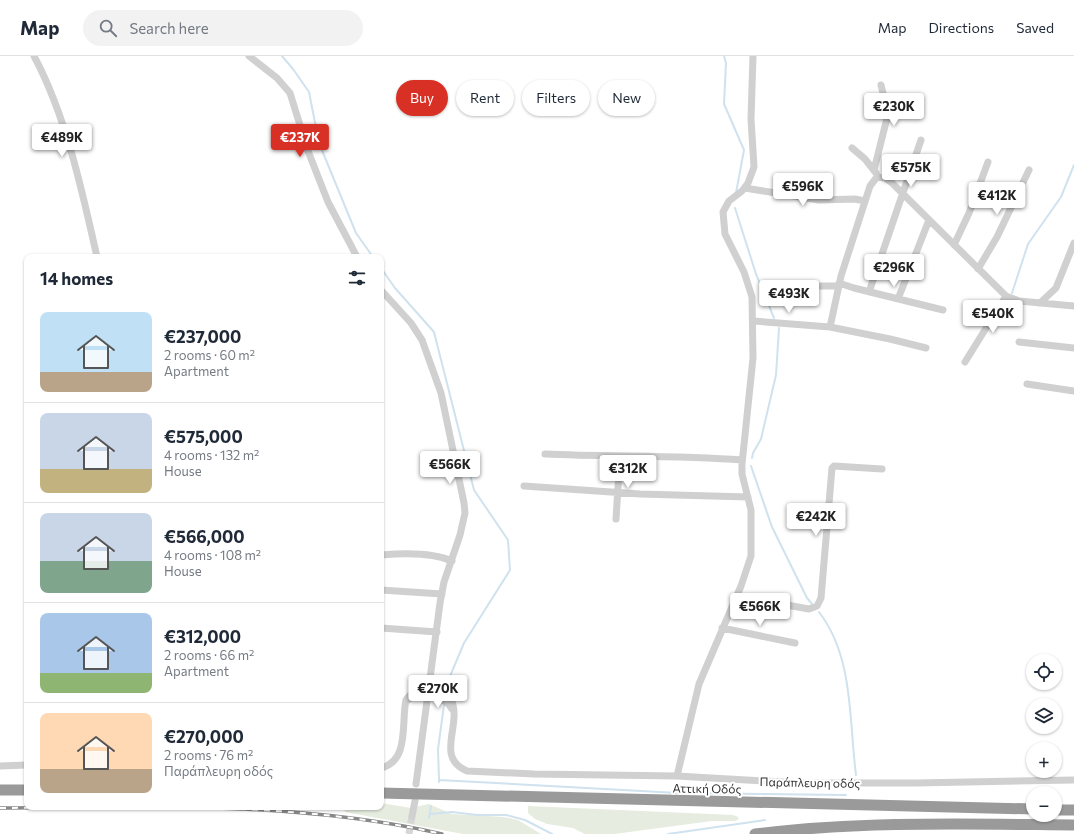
<!DOCTYPE html>
<html lang="en">
<head>
<meta charset="utf-8">
<style>
	:root { --surface:#fff; --page:#f2f2f3; --text:#1f2937; --muted:#747a83; --line:#e0e1e3; --accent:#d93025 }
	body { margin:0; font-family:Commissioner,sans-serif; background:var(--page); color:var(--text); height:100vh; display:flex; flex-direction:column; font-size:15px; white-space:nowrap }
	* { box-sizing:border-box; margin:0 }
	p { font-size:13px; color:var(--muted) }
	.icon { flex:none; width:22px; height:22px; fill:none; stroke:currentColor; stroke-width:2; stroke-linecap:round; stroke-linejoin:round }
	.map { position:relative; flex:1; overflow:hidden }
	.details { position:absolute; left:24px; top:198px; width:360px; height:556px; display:flex; flex-direction:column; background:var(--surface); border-radius:8px; box-shadow:0 1px 3px #0004 }
	.details>* { flex:none }
	.guide { position:absolute; left:396px; top:24px; width:380px; height:36px; display:flex; gap:8px }
	.fabs { position:absolute; left:1026px; top:598px; display:grid; gap:8px }
	.fabs a { display:grid; place-items:center; width:36px; height:36px; border-radius:50%; background:var(--surface); box-shadow:0 1px 3px #0004; font-size:20px }
	.price { position:absolute; translate:-50% -34px; padding:0 9px; border-radius:4px; background:#fff; color:#222; font-size:13px; line-height:26px; filter:drop-shadow(0 1px 2px #0008) }
	.price::after { content:''; position:absolute; left:50%; top:24px; width:12px; height:9px; margin-left:-6px; background:inherit; clip-path:polygon(0 0,100% 0,50% 100%) }
	.price.on { background:var(--accent); color:#fff }
	ul { padding:0; list-style:none }
	li { display:flex; align-items:center; gap:12px; height:100px; padding:0 16px }
	li+li { border-top:1px solid var(--line) }
	li span { display:grid; place-items:center; flex:none; width:112px; height:80px; border-radius:8px; color:#555 }
	li>.icon { margin-inline-start:auto }
	span .icon { width:48px; height:48px; fill:#fffc; stroke-width:1 }
	li b { font-size:17px }
	h2 { display:flex; justify-content:space-between; align-items:center; height:48px; padding:0 16px; font-size:17px }
	.chip { padding:0 14px; border-radius:18px; background:var(--surface); box-shadow:0 1px 3px #0004; font-size:14px; line-height:36px }
	.chip.on { background:var(--accent); color:#fff }
	header { display:flex; align-items:center; gap:24px; box-sizing:border-box; height:56px; padding:0 20px; background:var(--surface); border-bottom:1px solid var(--line) }
	header strong { font-size:19px }
	nav { display:flex; gap:22px; margin-inline-start:auto; font-size:14px }
	.search { width:280px; height:36px; background:var(--page); display:flex; align-items:center; gap:10px; box-sizing:border-box; padding:0 14px; border-radius:22px; color:var(--muted); font-size:15px }
	.map>svg:first-child { display:block }
	.green { fill:#e6ecdf }
	.lines { fill:none; stroke-linecap:round; stroke-linejoin:round }
	.stream { stroke:#cfe2ee; stroke-width:2 }
	.minor-tunnel { stroke:#d6d6d6; stroke-width:7; stroke-dasharray:7 3.5; stroke-linecap:butt }
	.minor { stroke:#d0d0d0; stroke-width:7 }
	.highway { stroke:#9a9a9a; stroke-width:11 }
	.rail-casing { stroke:#888; stroke-width:3.5 }
	.rail { stroke:#fff; stroke-width:2; stroke-dasharray:6; stroke-linecap:butt }
	.labels { text-anchor:middle; dominant-baseline:central; stroke-width:4; stroke-linejoin:round; paint-order:stroke }
	.street-label { font-size:12px; fill:#333; stroke:#fff }
</style>
</head>
<body>
<header>
<strong>Map</strong>
<div class="search"><svg class="icon" aria-label="search" viewBox="0 0 24 24"><circle cx="10" cy="10" r="6"/><path d="M15 15l6 6"/></svg>Search here</div>
<nav><a>Map</a><a>Directions</a><a>Saved</a></nav>
</header>
<div class="map">
<svg width="1074" height="778" viewBox="0 0 1074 778">
	<rect width="100%" height="100%" fill="#fff"/>
	<!-- green -->
	<path class="green" d="M381 747 411 752 429 748 452 758 504 761 518 764 541 778H463L345 756 344 751H381Z
		M528 750 733 759 738 761 739 763 735 765H712L614 778H585L573 772 547 768 535 763 528 757Z"/>
	<g class="lines">
		<!-- stream -->
		<path class="stream" d="M282 0 293 13 309 36 319 87 356 177 373 201
			M724 0 726 7 724 48 744 94 736 137
			M735 152 756 218 774 262
			M381 212 395 232 434 276 474 434 508 484 510 514 464 587 448 625
			M1012 237 1028 188 1061 141 1074 109
			M752 402 753 397 761 383 776 319 779 272
			M751 410 772 471 807 542 813 549
			M819 556C854 601 849 666 856 719
			M439 724 438 693 444 649
			M439 726V724L678 737 846 739
			M430 758 452 756 477 759H506L525 764 552 778
			M429 762 431 750
			M668 778 765 764"/>
		<!-- minor-tunnel -->
		<path class="minor-tunnel" d="M409 778 412 760"/>
		<!-- minor -->
		<path class="minor" d="M34 0C66 60 82 134 97 201
			M249 0 277 22 290 37 308 95 328 146 357 201
			M852 92 865 103 876 117
			M874 114 888 58 881 29
			M745 132 819 144 855 143 865 145
			M954 189 969 157 988 106
			M978 213 997 181 1029 114
			M839 227 854 232 943 254
			M819 230H839
			M381 234 411 267 422 284 441 337 464 447 465 457 460 479 444 526 440 547 416 728
			M869 236 921 84
			M898 243 929 164
			M1040 247 1056 232 1074 187
			M753 265 830 271 841 220 870 130 877 121 885 122 892 127 1006 240 1019 245 1074 250
			M830 271 890 283 926 292
			M1019 286 1074 292
			M965 306 1006 240
			M1027 328 1074 335
			M545 398C611 401 676 399 742 404
			M524 430 640 438 748 441
			M616 463 620 400
			M381 499C403 497 432 496 452 505
			M381 534 442 538
			M736 540 809 553 817 550 821 542 832 412 834 410 882 413
			M381 572 437 576
			M722 572 795 587
			M408 644C420 635 445 640 452 653
			M0 710 27 709
			M381 712C410 705 401 666 406 644 416 629 439 630 451 643 463 669 434 701 467 715L534 718 677 720 799 727H916L1074 724
			M677 720 699 628 741 530 751 500V454L742 418V408L753 302 752 241 744 216 725 178 723 156 729 145 742 135 748 127 754 111 751 63 753 0
			M412 760 415 745"/>
		<!-- highway -->
		<path class="highway" d="M0 734H27
			M381 737 1033 753
			M1055 754H1074
			M755 778C861 765 967 768 1074 769"/>
		<!-- rail casing -->
		<g class="rail-casing">
			<path id="rail" d="M0 752C147 751 298 745 442 778"/>
		</g>
		<!-- rail -->
		<use href="#rail" class="rail"/>
	</g>
	<g class="labels">
		<!-- street labels -->
		<g class="street-label">
			<text transform="translate(810 726) rotate(1)">Παράπλευρη οδός</text>
			<text transform="translate(707 732) rotate(1)">Αττική Οδός</text>
		</g>
	</g>
</svg>
<div class="fabs">
<a><svg class="icon" aria-label="locate" viewBox="0 0 24 24"><circle cx="12" cy="12" r="6"/><path d="M12 2v4M12 18v4M2 12h4M18 12h4"/></svg></a>
<a><svg class="icon" aria-label="layers" viewBox="0 0 24 24"><path d="M12 4l9 5-9 5-9-5zM3 14l9 5 9-5"/></svg></a>
<a>+</a>
<a>−</a>
</div>
<b class="price" style="left:894px;top:71px">€230K</b>
<b class="price" style="left:62px;top:102px">€489K</b>
<b class="price on" style="left:300px;top:102px">€237K</b>
<b class="price" style="left:911px;top:132px">€575K</b>
<b class="price" style="left:803px;top:151px">€596K</b>
<b class="price" style="left:997px;top:160px">€412K</b>
<b class="price" style="left:894px;top:232px">€296K</b>
<b class="price" style="left:789px;top:258px">€493K</b>
<b class="price" style="left:993px;top:278px">€540K</b>
<b class="price" style="left:450px;top:429px">€566K</b>
<b class="price" style="left:628px;top:433px">€312K</b>
<b class="price" style="left:816px;top:481px">€242K</b>
<b class="price" style="left:760px;top:571px">€566K</b>
<b class="price" style="left:438px;top:653px">€270K</b>
<div class="guide">
<a class="chip on">Buy</a>
<a class="chip">Rent</a>
<a class="chip">Filters</a>
<a class="chip">New</a>
</div>
<section class="details">
<h2>14 homes<svg class="icon" aria-label="filters" viewBox="0 0 24 24"><path d="M4 7h16M4 17h16"/><circle cx="9" cy="7" r="2"/><circle cx="15" cy="17" r="2"/></svg></h2>
<ul>
<li><span style="background:linear-gradient(#bfe0f5 75%,#b9a48a 0)"><svg class="icon" aria-label="home" viewBox="0 0 24 24"><path d="M3 11l9-7 9 7M6 9v11h12V9"/></svg></span><div><b>€237,000</b><p>2 rooms · 60 m²</p><p>Apartment</p></div></li>
<li><span style="background:linear-gradient(#c9d6e8 70%,#c2b280 0)"><svg class="icon" aria-label="home" viewBox="0 0 24 24"><path d="M3 11l9-7 9 7M6 9v11h12V9"/></svg></span><div><b>€575,000</b><p>4 rooms · 132 m²</p><p>House</p></div></li>
<li><span style="background:linear-gradient(#c9d6e8 60%,#7fa58c 0)"><svg class="icon" aria-label="home" viewBox="0 0 24 24"><path d="M3 11l9-7 9 7M6 9v11h12V9"/></svg></span><div><b>€566,000</b><p>4 rooms · 108 m²</p><p>House</p></div></li>
<li><span style="background:linear-gradient(#a9c7e8 75%,#8fb573 0)"><svg class="icon" aria-label="home" viewBox="0 0 24 24"><path d="M3 11l9-7 9 7M6 9v11h12V9"/></svg></span><div><b>€312,000</b><p>2 rooms · 66 m²</p><p>Apartment</p></div></li>
<li><span style="background:linear-gradient(#ffd9b3 70%,#b9a48a 0)"><svg class="icon" aria-label="home" viewBox="0 0 24 24"><path d="M3 11l9-7 9 7M6 9v11h12V9"/></svg></span><div><b>€270,000</b><p>2 rooms · 76 m²</p><p>Παράπλευρη οδός</p></div></li>
</ul>
</section>
</div>
</body>
</html>
